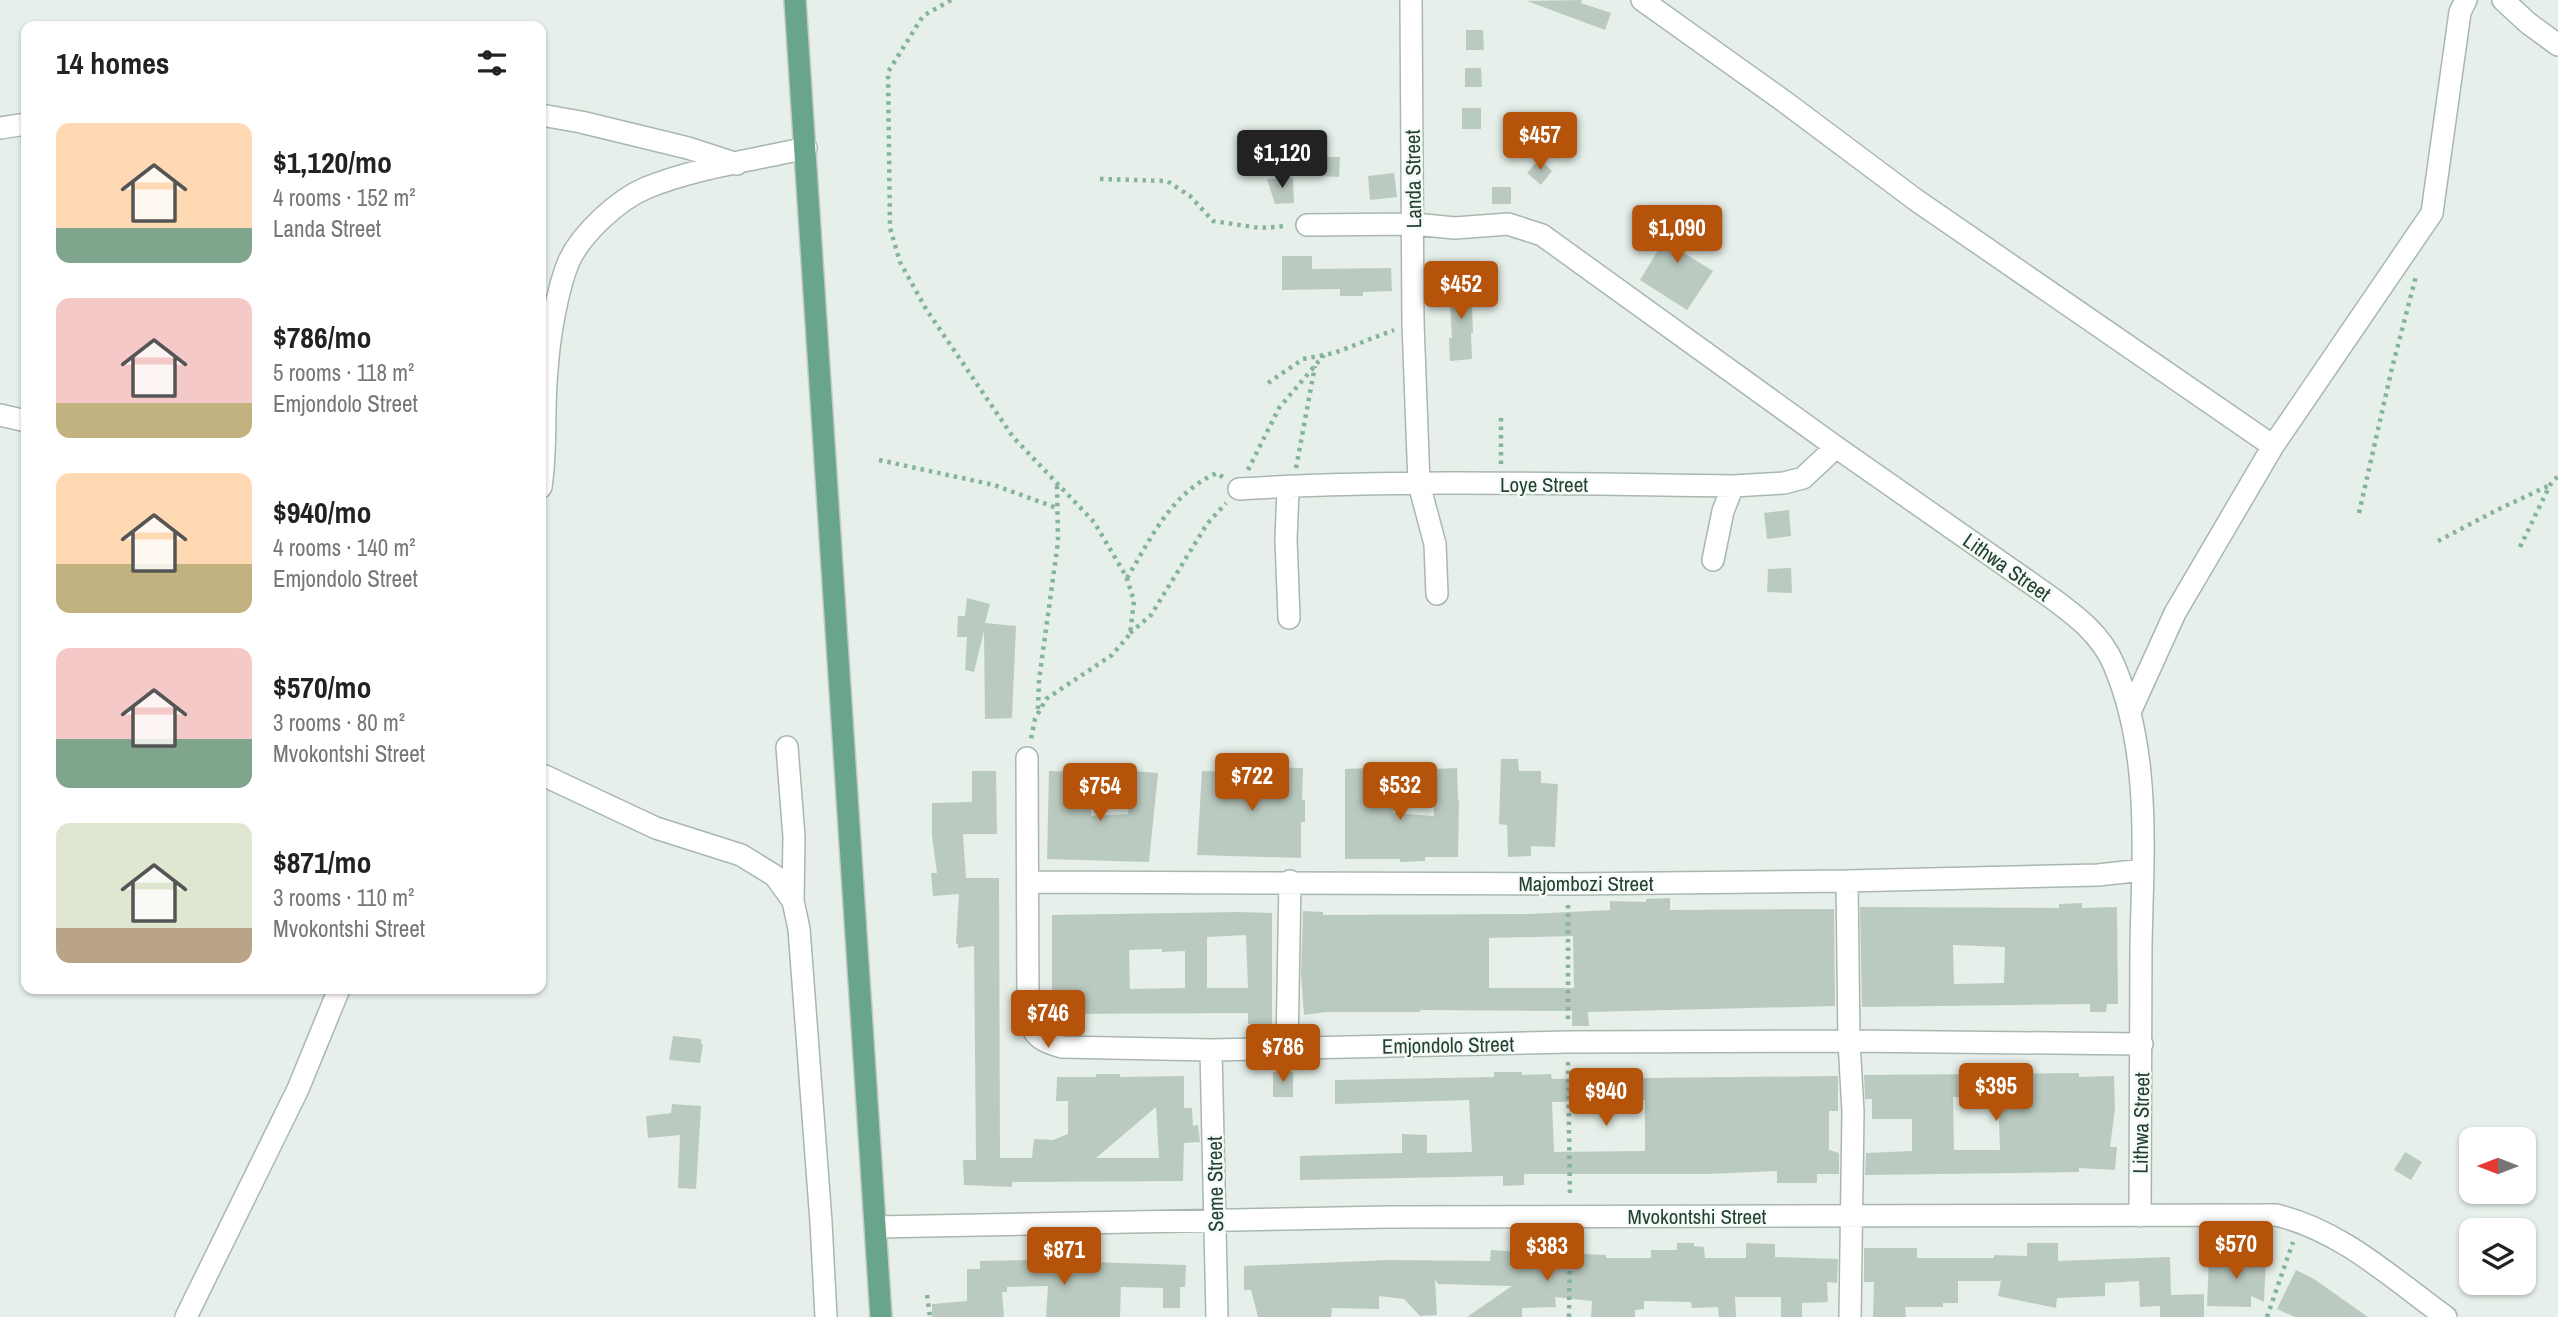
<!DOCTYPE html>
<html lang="en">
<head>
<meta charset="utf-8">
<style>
	:root { --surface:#fff; --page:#f2f2f2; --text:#222; --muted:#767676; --accent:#b45309 }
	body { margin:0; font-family:"Archivo Narrow",sans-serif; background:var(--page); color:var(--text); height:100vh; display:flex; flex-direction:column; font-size:26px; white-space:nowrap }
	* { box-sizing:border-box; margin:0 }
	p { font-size:23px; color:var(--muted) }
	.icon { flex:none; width:38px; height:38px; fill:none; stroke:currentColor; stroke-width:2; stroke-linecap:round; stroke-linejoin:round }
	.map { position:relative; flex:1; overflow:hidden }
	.side { position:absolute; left:21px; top:21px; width:525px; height:973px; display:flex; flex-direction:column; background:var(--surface); border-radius:14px; box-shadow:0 2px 5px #0004 }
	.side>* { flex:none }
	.needle { width:46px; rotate:270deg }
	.buttons { position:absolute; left:2459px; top:1127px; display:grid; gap:14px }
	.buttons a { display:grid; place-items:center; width:77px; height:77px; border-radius:14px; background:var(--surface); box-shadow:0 2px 5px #0004; font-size:35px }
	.price { position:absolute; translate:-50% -60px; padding:0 16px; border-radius:7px; background:var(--accent); color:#fff; font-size:23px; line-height:46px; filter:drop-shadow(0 2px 4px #0008) }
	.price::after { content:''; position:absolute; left:50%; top:42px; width:21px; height:16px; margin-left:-10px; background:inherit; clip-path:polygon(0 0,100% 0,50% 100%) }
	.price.on { background:#222; color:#fff }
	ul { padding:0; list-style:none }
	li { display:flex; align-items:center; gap:21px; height:175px; padding:0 35px }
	li span { display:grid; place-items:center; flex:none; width:196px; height:140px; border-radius:14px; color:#555 }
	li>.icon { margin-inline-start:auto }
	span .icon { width:84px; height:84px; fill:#fffc; stroke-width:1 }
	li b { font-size:30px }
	h2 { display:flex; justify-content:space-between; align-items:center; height:84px; padding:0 35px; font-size:30px }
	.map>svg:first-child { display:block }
	.building { fill:#bbcac1; fill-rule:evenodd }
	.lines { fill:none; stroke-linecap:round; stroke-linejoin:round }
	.minor-casing { stroke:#a8b8af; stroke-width:24 }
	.major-casing { stroke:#c2cac6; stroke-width:24 }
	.path { stroke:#85b39c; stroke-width:4.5; stroke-dasharray:3.5 5; stroke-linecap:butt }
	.minor { stroke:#fff; stroke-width:21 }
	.major { stroke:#69a58a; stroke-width:21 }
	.labels { text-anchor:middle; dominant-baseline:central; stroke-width:5; stroke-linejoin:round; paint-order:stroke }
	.street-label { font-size:21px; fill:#244234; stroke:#f7fbf8 }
</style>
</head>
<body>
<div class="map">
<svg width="2558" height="1317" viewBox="0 0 2558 1317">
	<rect width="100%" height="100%" fill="#e6efe9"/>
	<!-- building -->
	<path class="building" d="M1582 0 1581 3 1611 13 1605 30 1527 1Z
		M1466 30H1483L1484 50H1466Z
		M1465 68H1481L1482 87H1465Z
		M1462 108H1481V129H1462Z
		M1320 157H1340L1339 177 1319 176Z
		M1539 159 1552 171 1541 185 1527 173Z
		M1394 173 1397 197 1370 200 1368 176Z
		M1293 178 1294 203 1275 204 1267 179Z
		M1492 187H1511V204H1492Z
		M1679 209 1698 224 1679 250 1713 271 1687 310 1640 280 1666 237 1660 232Z
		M1282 256H1312V269L1391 268 1392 291 1363 292V296H1340V289L1282 290Z
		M1473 283 1474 307H1472L1473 333H1471L1472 359 1450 361 1449 338H1452L1449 284Z
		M1789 510 1791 536 1767 539 1764 513Z
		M1791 568 1792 593 1767 592 1768 569Z
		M967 598 990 604 985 623 1016 626 1012 718 985 719 984 631 974 672 965 670 967 637H957L958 616H965Z
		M1501 759H1518L1519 771H1541V783L1558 784 1555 847 1531 846V856L1508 857 1507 825 1499 824Z
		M1251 767 1303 768 1302 800H1305V822H1301V858L1197 855 1202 771 1251 772Z
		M1369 768V798H1394L1393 813 1434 816 1432 769 1457 768 1458 800H1459L1458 857H1425V861L1400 862V859H1345V769Z
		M972 771H996L997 834H963L966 878H999L1000 1158H1032L1034 1139 1053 1140 1068 1134V1101H1056L1057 1077H1096V1074H1120V1077L1184 1076V1108H1192L1193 1126 1198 1125 1200 1142 1184 1143 1183 1181 1012 1182V1187L964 1185 963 1160H976L974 946 958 948V944H956L959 894 933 896 931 873H937L932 836V803L972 802ZM1156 1107 1159 1158H1096Z
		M1049 771 1073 772 1071 802H1091V816L1128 814 1133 771 1158 773 1149 862 1047 859Z
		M1670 898V910L1834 909 1835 1006 1588 1012 1589 1026H1572V1011L1420 1010V1012H1327L1304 1015 1301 974 1303 911 1323 912V915L1529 914 1610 910V901L1646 902V899ZM1573 936 1574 988H1489V938Z
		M2082 903V908L2117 907 2118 1004H2107L2106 1012H2090V1004L1862 1007 1860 907 2059 908V904ZM1953 945 2005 947 2004 983 1954 984Z
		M1239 912 1272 913V1024H1248V1013L1052 1014V915ZM1246 935 1248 988H1207V937ZM1162 949V952L1185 951V988L1130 989 1129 950Z
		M673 1036 701 1039V1044H703L700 1063 669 1060Z
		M1273 1072H1293V1097H1273Z
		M1494 1072H1522V1075L1551 1074 1552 1079 1838 1076V1111H1829V1150L1839 1153V1174H1817V1183H1777V1171L1707 1174H1524V1185L1503 1186V1176L1300 1180V1156L1402 1153V1134L1427 1135V1153L1472 1152 1469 1100 1335 1104V1080L1494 1077ZM1645 1100V1151L1554 1152 1552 1102Z
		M2079 1073V1077L2114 1076 2115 1109 2110 1147H2117L2115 1170 2079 1168V1172L1865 1175 1866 1153 1912 1151V1119H1872V1099H1865L1864 1075ZM1953 1097H1998L2000 1150H1954Z
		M672 1104 701 1106 696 1189 678 1188 680 1135 648 1138 646 1116 671 1113Z
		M2405 1152 2422 1162 2411 1180 2394 1170Z
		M1677 1243H1694V1246L1704 1247 1705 1258H1746V1243L1775 1244V1257L1838 1259 1837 1283 1827 1282 1828 1302 1802 1303V1317H1781V1297H1735L1736 1317H1719L1718 1307 1692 1308 1691 1302 1644 1301V1309L1635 1310V1317H1591L1592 1301 1555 1297 1556 1307 1522 1308V1317H1467L1512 1286 1438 1284 1435 1279 1437 1315 1420 1316 1404 1299 1379 1296V1309L1332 1308 1331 1317H1258L1251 1290H1244V1266L1390 1260 1490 1261 1491 1250 1522 1252V1257L1582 1261 1583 1254 1606 1255V1258H1651V1250H1677Z
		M2027 1243H2058V1261L2170 1257 2171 1295 2204 1294V1317H2160V1306L2140 1307 2139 1281 2105 1283V1296L2057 1298 2056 1308 1998 1296 2001 1281H1958V1303H1943V1307H1905L1906 1317H1873L1874 1282H1864V1248H1917V1258H1994V1255L2027 1256Z
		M2209 1257 2266 1259 2264 1302 2251 1296V1307L2207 1306Z
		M1027 1260 1186 1265 1185 1287H1180V1308H1163V1288L1121 1287 1120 1317H1046L1048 1286 1007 1287V1292H1002L1004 1317H932V1304L967 1301V1269H980V1261Z
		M2296 1270 2314 1279 2368 1317H2295L2277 1309Z"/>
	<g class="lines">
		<!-- minor casing -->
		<g class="minor-casing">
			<path id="minor" d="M1411 0 1413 323 1419 484 1435 544 1437 594
				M1642 0 1785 102 1916 200 2273 446
				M2503 0 2528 23 2558 45
				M541 115 581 122 688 148 737 164
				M0 128 26 124
				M1307 225 1414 224 1455 228 1508 224 1542 235 1836 447 2049 596C2075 615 2101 634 2114 665 2151 752 2143 851 2141 944 2140 1034 2141 1125 2140 1216
				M0 415 26 421
				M541 487C547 448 543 409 547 370 549 339 557 289 569 261 582 233 618 200 646 188 694 168 754 160 806 148
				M1239 489C1403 479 1568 484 1733 486L1784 483 1803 478 1836 447
				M1713 560 1723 511 1733 486
				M1289 618 1286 539 1288 491 1292 486
				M2130 712 2175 613 2273 446 2432 213 2460 12 2466 0
				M787 747 794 837 793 901
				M1027 758 1028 1006C1031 1033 1035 1040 1062 1047L1211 1050 1568 1042 1849 1041 2142 1044
				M545 776 656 828 741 855 775 876 793 901 799 929 821 1222 826 1317
				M1847 881 1849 1041 1853 1112 1850 1317
				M1029 882 1568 884 1847 881 2098 875 2143 870
				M1287 1048 1290 881
				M1211 1050 1217 1317
				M876 1227 1389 1217 2276 1215C2341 1230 2393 1279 2446 1317
				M186 1317 298 1089 339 989"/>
		</g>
		<!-- major casing -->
		<g class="major-casing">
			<path id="major" d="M795 0 881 1317"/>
		</g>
		<!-- path -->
		<path class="path" d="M951 0 923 16 888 72 890 228 900 262 926 309 1013 437 1094 522 1126 576 1134 601 1130 634 1112 655 1046 699 1035 719 1031 739
			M1100 179 1167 181 1190 196 1213 221 1260 228 1288 226
			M1268 383 1303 359 1334 353 1394 330
			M1501 418V465
			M879 460 994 485 1057 508
			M1296 468 1315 366
			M1248 470 1279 408 1324 355
			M2359 513 2392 368 2416 276
			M2438 541 2497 510 2550 485
			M2520 547 2550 485 2558 476
			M1127 578C1152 537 1171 493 1217 473L1224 478
			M1130 633 1151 615 1207 524 1226 503
			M1038 709 1039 680 1058 542 1057 484
			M1568 905V1022
			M1568 1062 1570 1197
			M927 1295 930 1317
			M1569 1317 1570 1237
			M2267 1317 2293 1242"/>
		<!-- minor -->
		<use href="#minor" class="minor"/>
		<!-- major -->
		<use href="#major" class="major"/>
	</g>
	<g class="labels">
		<!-- street labels -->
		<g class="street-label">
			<text transform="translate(1413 179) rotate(-91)">Landa Street</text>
			<text x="1544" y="484">Loye Street</text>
			<text transform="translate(2007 567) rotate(35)">Lithwa Street</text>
			<text x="1586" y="883">Majombozi Street</text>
			<text transform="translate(1448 1045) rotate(-1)">Emjondolo Street</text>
			<text transform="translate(2141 1123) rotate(-89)">Lithwa Street</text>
			<text transform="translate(1215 1184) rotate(-91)">Seme Street</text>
			<text x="1697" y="1216">Mvokontshi Street</text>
		</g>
	</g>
</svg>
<div class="buttons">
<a><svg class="needle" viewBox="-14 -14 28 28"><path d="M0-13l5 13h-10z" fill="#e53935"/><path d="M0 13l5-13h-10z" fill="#767676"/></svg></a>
<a><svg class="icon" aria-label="layers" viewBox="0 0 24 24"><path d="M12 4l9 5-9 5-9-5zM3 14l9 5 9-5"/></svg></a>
</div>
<b class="price" style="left:1540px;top:172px">$457</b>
<b class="price on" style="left:1282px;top:190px">$1,120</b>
<b class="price" style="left:1677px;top:265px">$1,090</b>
<b class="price" style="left:1461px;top:321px">$452</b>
<b class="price" style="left:1252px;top:813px">$722</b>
<b class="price" style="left:1400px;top:822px">$532</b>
<b class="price" style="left:1100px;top:823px">$754</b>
<b class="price" style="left:1048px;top:1050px">$746</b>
<b class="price" style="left:1283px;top:1084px">$786</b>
<b class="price" style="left:1996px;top:1123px">$395</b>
<b class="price" style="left:1606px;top:1128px">$940</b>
<b class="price" style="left:2236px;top:1281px">$570</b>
<b class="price" style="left:1547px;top:1283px">$383</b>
<b class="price" style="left:1064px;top:1287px">$871</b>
<section class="side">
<h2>14 homes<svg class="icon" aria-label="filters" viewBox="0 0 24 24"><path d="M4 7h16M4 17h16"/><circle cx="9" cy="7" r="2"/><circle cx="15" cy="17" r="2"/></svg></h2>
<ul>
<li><span style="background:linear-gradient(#ffd9b3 75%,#7fa58c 0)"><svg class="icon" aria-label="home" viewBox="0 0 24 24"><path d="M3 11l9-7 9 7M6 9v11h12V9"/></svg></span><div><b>$1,120/mo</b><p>4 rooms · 152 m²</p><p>Landa Street</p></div></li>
<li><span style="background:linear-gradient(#f6c9c9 75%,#c2b280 0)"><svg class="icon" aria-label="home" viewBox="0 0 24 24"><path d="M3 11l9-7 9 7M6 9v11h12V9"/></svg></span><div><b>$786/mo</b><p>5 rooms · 118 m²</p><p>Emjondolo Street</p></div></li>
<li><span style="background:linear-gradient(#ffd9b3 65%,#c2b280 0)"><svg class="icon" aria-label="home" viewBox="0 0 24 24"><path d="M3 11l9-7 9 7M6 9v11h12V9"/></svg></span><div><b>$940/mo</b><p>4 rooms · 140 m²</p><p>Emjondolo Street</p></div></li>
<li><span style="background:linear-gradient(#f6c9c9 65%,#7fa58c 0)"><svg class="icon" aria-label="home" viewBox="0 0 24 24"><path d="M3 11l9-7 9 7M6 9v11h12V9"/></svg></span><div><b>$570/mo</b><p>3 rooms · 80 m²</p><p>Mvokontshi Street</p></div></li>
<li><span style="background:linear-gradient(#dfe7d0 75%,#b9a48a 0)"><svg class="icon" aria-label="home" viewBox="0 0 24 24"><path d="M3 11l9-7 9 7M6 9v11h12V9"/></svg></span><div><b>$871/mo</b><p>3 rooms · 110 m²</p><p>Mvokontshi Street</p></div></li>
</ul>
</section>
</div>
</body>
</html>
